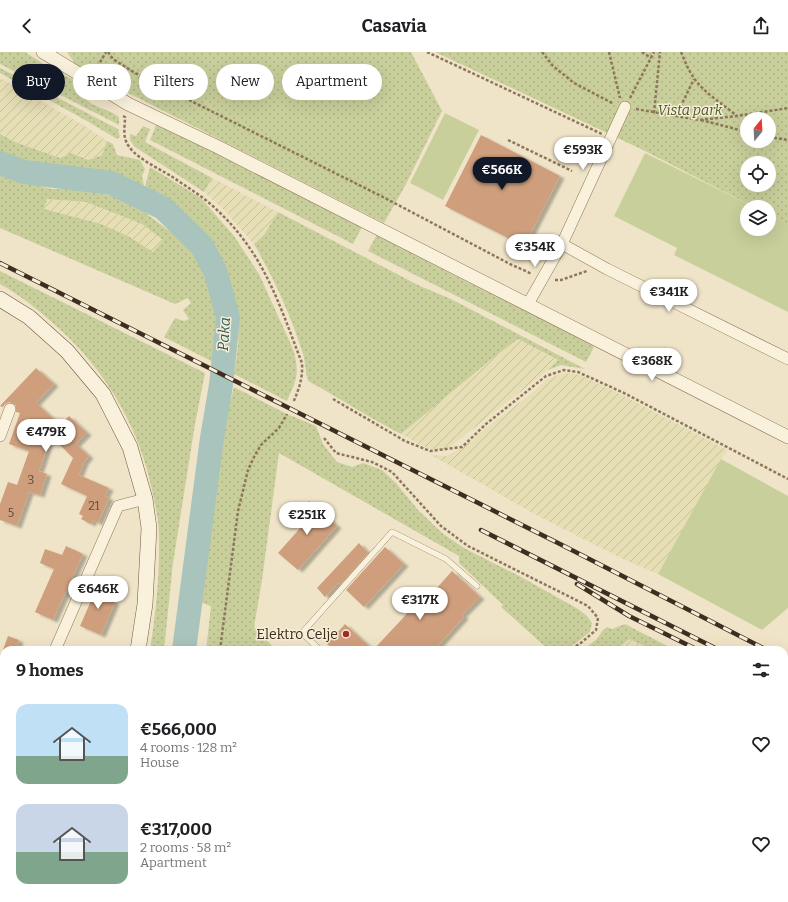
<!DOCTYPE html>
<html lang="en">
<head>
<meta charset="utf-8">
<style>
	:root { --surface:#fff; --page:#f6f6f6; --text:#202124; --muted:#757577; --accent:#111827 }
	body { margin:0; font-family:Bitter,serif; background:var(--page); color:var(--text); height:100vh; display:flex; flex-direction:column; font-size:15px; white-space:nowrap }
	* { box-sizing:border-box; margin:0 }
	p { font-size:13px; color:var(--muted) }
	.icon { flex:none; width:22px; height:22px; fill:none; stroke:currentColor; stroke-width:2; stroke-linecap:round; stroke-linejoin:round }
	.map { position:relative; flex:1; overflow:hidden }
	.drawer { position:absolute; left:0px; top:594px; width:788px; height:256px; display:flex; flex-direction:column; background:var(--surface); border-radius:12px 12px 0 0; box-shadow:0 4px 16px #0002 }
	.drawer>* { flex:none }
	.guide { position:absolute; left:12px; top:12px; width:400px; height:36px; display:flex; gap:8px }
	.needle { width:26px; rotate:18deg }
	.controls { position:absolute; left:740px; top:60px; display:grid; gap:8px }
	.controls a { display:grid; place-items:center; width:36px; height:36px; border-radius:50%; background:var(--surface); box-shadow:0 4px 16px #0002; font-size:20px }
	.price { position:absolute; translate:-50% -34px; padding:0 9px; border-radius:14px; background:#fff; color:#222; font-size:13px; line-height:26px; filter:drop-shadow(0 1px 2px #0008) }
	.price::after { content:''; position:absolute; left:50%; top:24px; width:12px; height:9px; margin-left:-6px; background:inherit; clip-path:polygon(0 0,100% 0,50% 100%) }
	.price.active { background:var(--accent); color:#fff }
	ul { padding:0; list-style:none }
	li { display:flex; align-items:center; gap:12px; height:100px; padding:0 16px }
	li span { display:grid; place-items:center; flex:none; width:112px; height:80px; border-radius:12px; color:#555 }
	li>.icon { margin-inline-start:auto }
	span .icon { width:48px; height:48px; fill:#fffc; stroke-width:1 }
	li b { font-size:17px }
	h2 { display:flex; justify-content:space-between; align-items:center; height:48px; padding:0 16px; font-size:17px }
	.chip { padding:0 14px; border-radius:18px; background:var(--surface); box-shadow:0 4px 16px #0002; font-size:14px; line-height:36px }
	.chip.active { background:var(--accent); color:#fff }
	header { display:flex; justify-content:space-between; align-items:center; height:52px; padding:0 16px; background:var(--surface); font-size:18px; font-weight:700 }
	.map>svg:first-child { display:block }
	.farmland { fill:url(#farmland-furrows) }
	.grass { fill:url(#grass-dots); fill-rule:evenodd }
	.garden { fill:#c9cf9b }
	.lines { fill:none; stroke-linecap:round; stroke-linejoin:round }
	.river { stroke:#a9c4bc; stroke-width:24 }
	.building { fill:#cf9f7d; filter:url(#shadow) }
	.service-casing { stroke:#8d765c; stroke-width:6 }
	.minor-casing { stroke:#8d765c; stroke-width:12 }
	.tertiary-casing { stroke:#8d765c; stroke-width:14 }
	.secondary-casing { stroke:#6f573f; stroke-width:16 }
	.path { stroke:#8d765c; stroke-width:2.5; stroke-dasharray:3 2; stroke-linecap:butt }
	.service { stroke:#faf1dc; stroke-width:5.5 }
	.minor { stroke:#faf1dc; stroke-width:11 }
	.tertiary { stroke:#faf1dc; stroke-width:13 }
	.secondary { stroke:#faf1dc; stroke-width:15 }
	.rail-casing { stroke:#3d2e20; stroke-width:4.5 }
	.rail { stroke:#f7eed8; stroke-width:3; stroke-dasharray:9; stroke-linecap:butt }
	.poi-dot { fill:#9e2a2b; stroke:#f7eed8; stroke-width:1.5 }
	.labels { text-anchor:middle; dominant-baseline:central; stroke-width:3; stroke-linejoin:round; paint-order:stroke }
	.number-label { font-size:12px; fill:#624a37 }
	.park-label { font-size:14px; font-style:italic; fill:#4d5a26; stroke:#f7eed8 }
	.poi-label { font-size:14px; fill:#3d2e20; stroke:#f7eed8; text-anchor:end }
	.water-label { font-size:15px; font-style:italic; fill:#2f5d5a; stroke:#f7eed8 }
</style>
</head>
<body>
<header><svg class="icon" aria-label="back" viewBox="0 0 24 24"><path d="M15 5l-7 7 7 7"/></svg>Casavia<svg class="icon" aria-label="share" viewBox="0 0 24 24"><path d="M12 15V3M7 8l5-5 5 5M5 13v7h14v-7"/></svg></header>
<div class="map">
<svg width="788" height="850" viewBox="0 0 788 850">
	<defs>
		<pattern id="farmland-furrows" width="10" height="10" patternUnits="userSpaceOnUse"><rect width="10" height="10" fill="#e6deb5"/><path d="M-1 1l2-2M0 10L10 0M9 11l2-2" fill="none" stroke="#c6bf9b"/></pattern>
		<pattern id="grass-dots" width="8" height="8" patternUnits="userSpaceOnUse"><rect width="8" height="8" fill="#c9cf9b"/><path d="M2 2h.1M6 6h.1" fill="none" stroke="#aeb285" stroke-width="1.8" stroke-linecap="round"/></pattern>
		<filter id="shadow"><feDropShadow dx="4.5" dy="2.5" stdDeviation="1" flood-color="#0004"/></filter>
	</defs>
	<rect width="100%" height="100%" fill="#f0e4c8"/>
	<!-- farmland -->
	<path class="farmland" d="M0 26 85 74 107 89 102 103 88 108 71 101 60 106 15 90 0 82Z
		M212 126 278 160 264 183 254 192 223 157 204 140Z
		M47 147 86 150 142 172 163 188 153 200 128 184 101 172 44 157Z
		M518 287 558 309 548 318 450 395 441 398 426 396 401 382 489 309Z
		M566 321 580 323 620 342 727 398 658 522 625 508 538 464 431 403 447 404 472 389 478 382 531 342 546 328 558 323Z
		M629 587 653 598H616Z
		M784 649 788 651V747L784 751Z
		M598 846H690L686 850H602Z"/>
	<!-- grass -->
	<path class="grass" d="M0 0H25L42 11 81 32C81 56 103 53 119 65V73L0 12Z
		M67 0H411L442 59 405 134 384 171 89 21 76 13Z
		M435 0H788V172L769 163V155H754L641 97ZM747 67H769V89H747ZM747 111H769V133H747Z
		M0 16 118 77 120 85 117 87 87 69 0 21Z
		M157 71 362 175 353 192 150 88Z
		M143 74 150 77 145 90 212 126 204 140 135 95 130 88V82L136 84Z
		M0 82 15 90 60 106 71 101 88 108 102 103 107 89 113 92 117 103 140 108 145 117 142 124 144 134 115 123 77 116H41L18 112 0 105Z
		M150 115 201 146 234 184 259 222 293 297C300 322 297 326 287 349L234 322C237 304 240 285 238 267 233 235 214 194 193 170 180 155 162 146 144 139Z
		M0 120 20 129 52 137H75L127 147 168 178 182 185 194 198 209 224 216 249 218 270 219 298 217 312 164 285 175 266 184 269 189 267 183 258 191 251 188 246 175 252 0 176ZM47 147 86 150 142 172 163 188 153 200 128 184 101 172 44 157Z
		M278 160 420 234 451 247 585 317 561 313 548 318 558 308 518 287 489 309 401 382C369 366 340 346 308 329 305 320 306 311 303 302 291 263 274 227 254 192L264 183Z
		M377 182 459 226 577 285 594 295 586 310 368 199Z
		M0 219 205 321 195 372 173 511 164 598H150C156 560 160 522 159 483 159 468 155 453 152 438 140 379 110 326 67 284 47 265 24 245 0 232Z
		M234 335 287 362 316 374 323 392 337 410 352 415 363 411 382 418 396 431 418 458 442 481 464 496 523 526 578 557 587 564 592 571 590 580 567 598H549L501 555 503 553 459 511V504L279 401 262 528 254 575 276 598H206L211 554 197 549 224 374Z
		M625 572 675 598H653L629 587 616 598H582L596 588 603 578 607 575 612 577Z
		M195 846H284L271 850H196Z
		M349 846H559L563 850H341Z"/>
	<!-- garden -->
	<path class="garden" d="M445 61 479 78 443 148 410 131Z
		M645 101 754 155H747V177H769V163L788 172V260L674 203 677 196 614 164Z
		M721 407 788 444V556L762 578 658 522Z"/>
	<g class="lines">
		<!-- river -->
		<path class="river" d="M0 111 24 120 111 131 163 156 202 194 216 221 228 266 221 333 212 386 184 598
			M173 846 174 850"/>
	</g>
	<!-- building -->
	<path class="building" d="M481 83 560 124 524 194 445 154Z
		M36 316 54 332 36 351 60 373 69 364 87 381 76 392 89 404 84 410 79 423 109 436 105 444 109 446 98 471 93 468 91 472 81 467 83 464 79 462 87 444 61 432 73 406 51 384 39 419 47 422 40 443 29 440 17 474 0 468V452L8 430 17 433 29 399 9 392 20 361 16 360V353L9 350 5 352 3 355 0 354Z
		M309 449 337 474 298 518 278 501 302 474 294 467Z
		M359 491 368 501 340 533 338 531 325 545 317 536Z
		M66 494 83 502 53 568 35 560 54 517 40 511 45 497 62 503Z
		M385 495 404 512 364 555 346 538Z
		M452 519 480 545 462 563 464 565 434 598H334L327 592 345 572 373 598 432 535 435 538Z
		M100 528 111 533 106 546 115 550 101 583 80 574Z
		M8 584 19 588 16 598H3Z"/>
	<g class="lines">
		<!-- service casing -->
		<g class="service-casing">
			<path id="service" d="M320 598 302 581 392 480 446 507 477 534"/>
		</g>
		<!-- minor casing -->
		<g class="minor-casing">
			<path id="minor" d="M562 192 607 217 788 307
				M528 252 562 192 625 55
				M0 384 10 357
				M55 598 118 454 145 447
				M0 638 4 639
				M0 827 4 829
				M577 846 581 850
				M308 850 319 846"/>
		</g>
		<!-- tertiary casing -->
		<g class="tertiary-casing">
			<path id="tertiary" d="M43 0 128 52 218 95 788 385"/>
		</g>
		<!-- secondary casing -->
		<g class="secondary-casing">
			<path id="secondary" d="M0 247 29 265 67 299 103 342 130 395 145 447 149 476 145 552 138 598
				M128 846 129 850"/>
		</g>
		<!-- path -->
		<path class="path" d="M108 0 113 7 135 21 383 145 510 212 532 222
			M427 0 602 82
			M542 0 553 14 574 31 614 52
			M609 0 620 46
			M642 0 651 6
			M681 0C685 9 688 18 694 26 703 40 724 53 737 64
			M95 19 106 0
			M630 46 654 0
			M636 57 699 68 737 64 788 56
			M654 61 660 0
			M123 64 125 65C125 73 123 82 126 89 131 104 158 116 171 124 187 135 204 145 217 158 230 170 241 183 251 198 274 232 287 273 302 311 303 326 299 337 293 351
			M676 64 694 27
			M701 68 747 80
			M769 85 788 88
			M508 88 572 119
			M555 228H561L587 219
			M333 347 405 389 430 399 462 395 486 372 546 324 564 318 578 320 624 341 788 427
			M324 386 336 401 372 410 392 420 441 474 468 494 588 554 598 566 596 578 582 590 570 598
			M220 598 238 459 248 418 255 403 261 393 279 376 287 362
			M233 846 235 850"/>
		<!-- service -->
		<use href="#service" class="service"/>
		<!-- minor -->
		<use href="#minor" class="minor"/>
		<!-- tertiary -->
		<use href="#tertiary" class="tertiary"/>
		<!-- secondary -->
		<use href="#secondary" class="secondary"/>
		<!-- rail casing -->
		<g class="rail-casing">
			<path id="rail" d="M0 211 558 491 767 598
				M481 478 719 598
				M577 532 629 564 698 598
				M784 606 788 609
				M784 630 788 632
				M784 639 788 640"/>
		</g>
		<!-- rail -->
		<use href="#rail" class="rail"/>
	</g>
	<!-- markers -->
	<circle class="poi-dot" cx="346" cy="582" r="4"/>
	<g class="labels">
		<!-- number labels -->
		<g class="number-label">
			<text x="31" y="428">3</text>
			<text x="94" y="454">21</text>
			<text x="11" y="461">5</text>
		</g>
		<!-- park labels -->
		<g class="park-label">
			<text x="690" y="58">Vista park</text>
		</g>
		<!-- poi labels -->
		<g class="poi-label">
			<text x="338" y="582">Elektro Celje</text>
		</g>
		<!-- water labels -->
		<g class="water-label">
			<text transform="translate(224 282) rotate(-86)">Paka</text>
		</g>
	</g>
</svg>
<div class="controls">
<a><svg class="needle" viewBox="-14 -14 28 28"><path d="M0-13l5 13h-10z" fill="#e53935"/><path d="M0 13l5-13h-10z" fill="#757577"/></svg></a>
<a><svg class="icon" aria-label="locate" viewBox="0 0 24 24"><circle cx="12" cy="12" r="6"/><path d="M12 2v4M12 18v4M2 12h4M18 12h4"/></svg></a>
<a><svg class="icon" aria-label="layers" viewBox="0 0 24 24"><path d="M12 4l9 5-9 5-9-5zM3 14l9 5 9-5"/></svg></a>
</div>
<b class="price" style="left:583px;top:119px">€593K</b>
<b class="price active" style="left:502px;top:139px">€566K</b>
<b class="price" style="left:535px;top:216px">€354K</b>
<b class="price" style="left:669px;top:261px">€341K</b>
<b class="price" style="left:652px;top:330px">€368K</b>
<b class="price" style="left:46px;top:401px">€479K</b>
<b class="price" style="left:307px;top:484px">€251K</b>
<b class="price" style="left:98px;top:558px">€646K</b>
<b class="price" style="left:420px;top:569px">€317K</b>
<div class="guide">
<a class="chip active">Buy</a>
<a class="chip">Rent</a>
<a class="chip">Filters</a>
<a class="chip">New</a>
<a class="chip">Apartment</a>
</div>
<section class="drawer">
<h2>9 homes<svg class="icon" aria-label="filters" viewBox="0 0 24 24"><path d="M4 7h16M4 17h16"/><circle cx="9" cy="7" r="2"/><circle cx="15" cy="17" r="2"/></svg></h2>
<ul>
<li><span style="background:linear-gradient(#bfe0f5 65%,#7fa58c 0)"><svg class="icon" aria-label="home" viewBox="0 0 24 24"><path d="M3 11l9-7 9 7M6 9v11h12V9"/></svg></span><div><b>€566,000</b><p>4 rooms · 128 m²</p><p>House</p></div><svg class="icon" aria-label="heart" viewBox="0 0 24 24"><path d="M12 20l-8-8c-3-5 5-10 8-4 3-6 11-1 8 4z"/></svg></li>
<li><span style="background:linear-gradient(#c9d6e8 60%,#7fa58c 0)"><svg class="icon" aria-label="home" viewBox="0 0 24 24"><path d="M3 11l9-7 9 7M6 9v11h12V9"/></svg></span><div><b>€317,000</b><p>2 rooms · 58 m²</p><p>Apartment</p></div><svg class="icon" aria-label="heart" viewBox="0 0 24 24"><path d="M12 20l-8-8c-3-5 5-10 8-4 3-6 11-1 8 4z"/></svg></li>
</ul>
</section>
</div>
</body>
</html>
